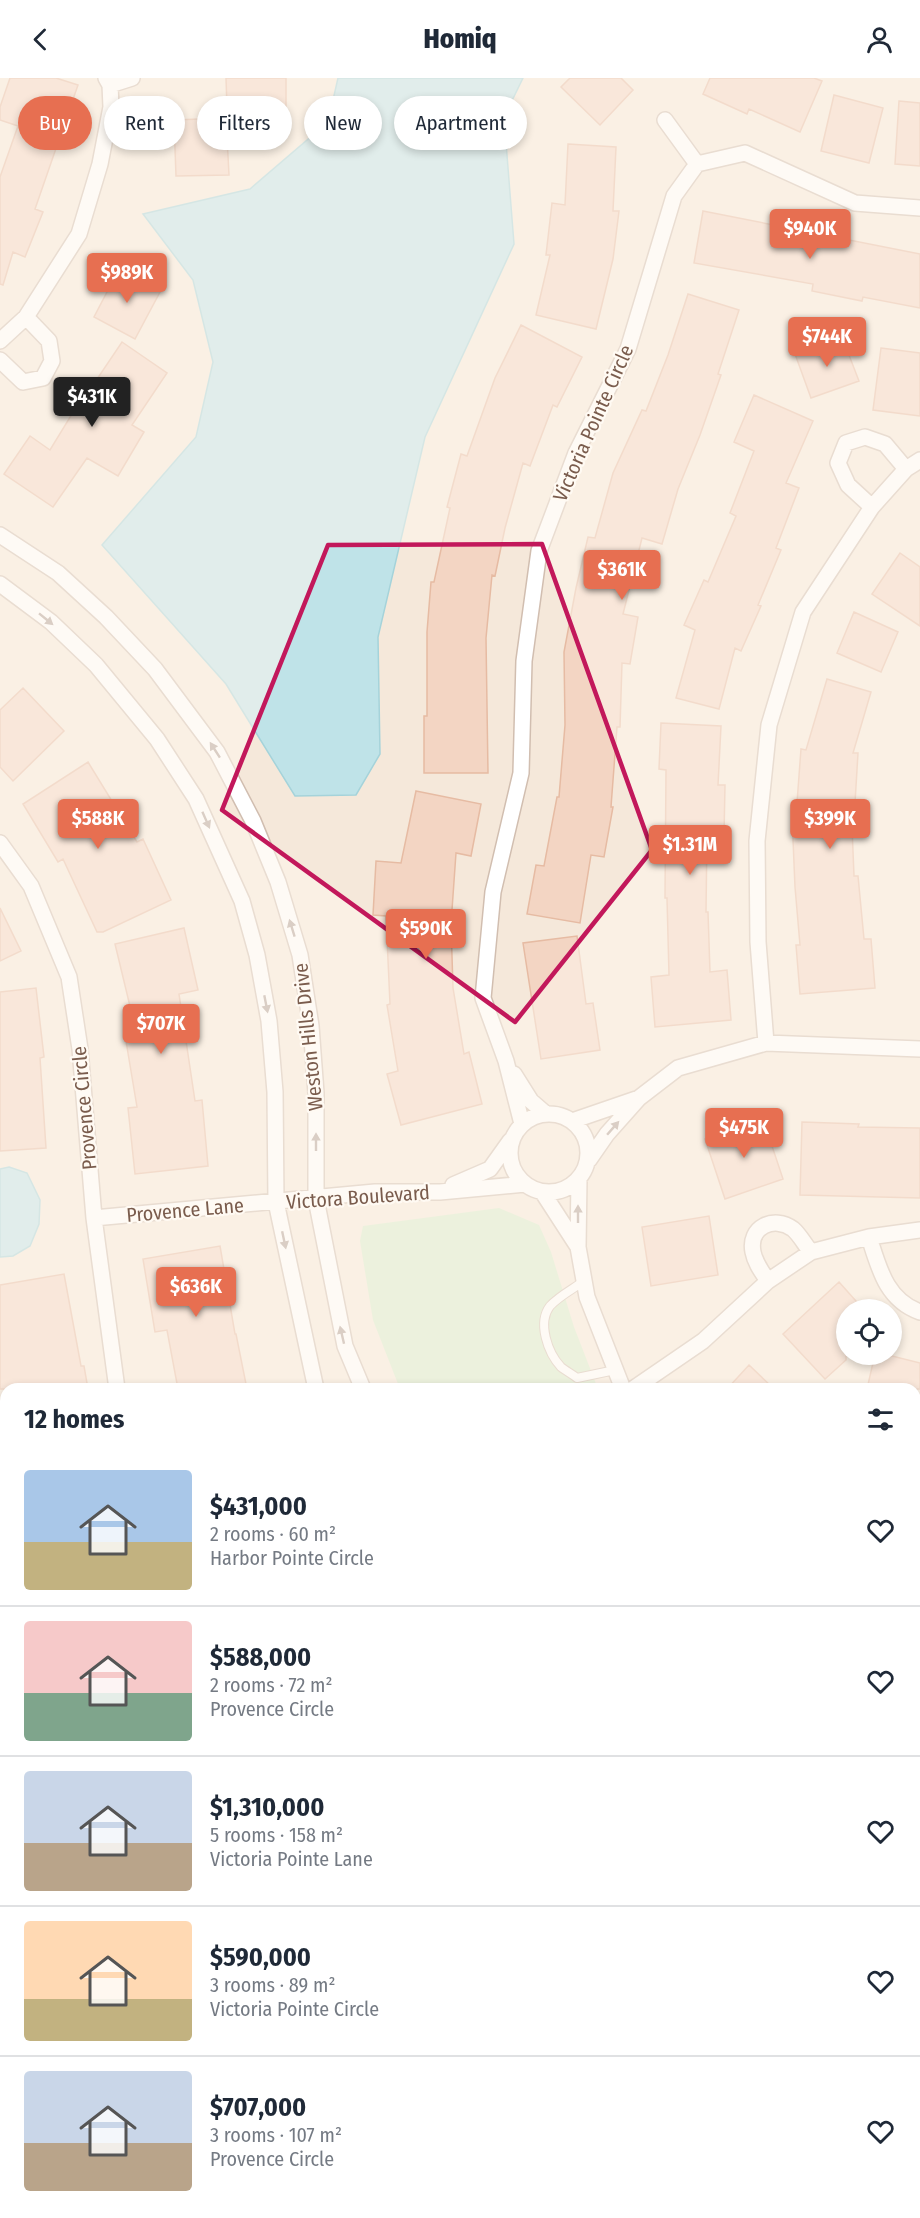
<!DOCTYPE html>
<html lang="en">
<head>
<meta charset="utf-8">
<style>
	:root { --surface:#fff; --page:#f2f2f3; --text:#1f2937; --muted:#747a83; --line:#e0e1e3; --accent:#e76f51 }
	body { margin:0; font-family:"Fira Sans Condensed",sans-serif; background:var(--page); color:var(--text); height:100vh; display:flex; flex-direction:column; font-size:22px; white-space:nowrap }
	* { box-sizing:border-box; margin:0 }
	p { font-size:20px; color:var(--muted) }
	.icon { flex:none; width:33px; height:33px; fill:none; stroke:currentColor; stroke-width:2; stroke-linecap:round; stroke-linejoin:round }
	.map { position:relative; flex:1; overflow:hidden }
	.panel { position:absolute; left:0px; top:1305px; width:921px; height:836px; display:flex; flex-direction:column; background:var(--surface); border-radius:18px 18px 0 0; box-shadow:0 3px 9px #0003 }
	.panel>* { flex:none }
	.guide { position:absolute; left:18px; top:18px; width:600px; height:54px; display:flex; gap:12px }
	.controls { position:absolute; left:836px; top:1221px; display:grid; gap:12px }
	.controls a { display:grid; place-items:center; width:66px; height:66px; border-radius:50%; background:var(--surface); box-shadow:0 3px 9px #0003; font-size:30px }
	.price { position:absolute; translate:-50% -51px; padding:0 14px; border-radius:6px; background:var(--accent); color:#fff; font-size:20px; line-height:39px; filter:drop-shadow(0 2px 3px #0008) }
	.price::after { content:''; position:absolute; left:50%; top:36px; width:18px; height:14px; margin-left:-9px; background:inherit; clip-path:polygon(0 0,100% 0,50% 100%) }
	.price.selected { background:#222; color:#fff }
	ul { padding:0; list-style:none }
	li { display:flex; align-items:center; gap:18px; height:150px; padding:0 24px }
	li+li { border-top:2px solid var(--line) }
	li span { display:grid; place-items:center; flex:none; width:168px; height:120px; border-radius:6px; color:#555 }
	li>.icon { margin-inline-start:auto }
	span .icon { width:72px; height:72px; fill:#fffc; stroke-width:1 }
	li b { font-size:26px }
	h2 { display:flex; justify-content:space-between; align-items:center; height:72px; padding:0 24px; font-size:26px }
	.pill { padding:0 21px; border-radius:27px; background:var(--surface); box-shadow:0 3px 9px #0003; font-size:21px; line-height:54px }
	.pill.selected { background:var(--accent); color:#fff }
	header { display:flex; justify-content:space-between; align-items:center; height:78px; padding:0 24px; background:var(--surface); font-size:27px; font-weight:800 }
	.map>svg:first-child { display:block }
	.residential { fill:#f5e8da; fill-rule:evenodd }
	.green { fill:#d8ecc9 }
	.water { fill:#bfe3e8; stroke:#a5d3da; stroke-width:1.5 }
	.building { fill:#f3d5c3; stroke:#e6bba3; stroke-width:1.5 }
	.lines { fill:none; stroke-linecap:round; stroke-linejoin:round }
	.service-casing { stroke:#d1beb0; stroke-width:10 }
	.minor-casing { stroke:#d1beb0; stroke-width:18 }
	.primary-casing { stroke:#dad1cd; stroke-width:27 }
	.service { stroke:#fff; stroke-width:8 }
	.minor { stroke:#fff; stroke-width:15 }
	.primary { stroke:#fbd9a5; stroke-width:24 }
	.oneway { fill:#af9d94 }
	.marked { fill:none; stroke:#c2185b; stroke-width:4.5; stroke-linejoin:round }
	.labels { text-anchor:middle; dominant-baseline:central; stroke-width:4.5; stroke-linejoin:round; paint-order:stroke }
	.street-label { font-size:20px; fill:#7a5c4d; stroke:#fffaf3 }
</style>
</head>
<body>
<header><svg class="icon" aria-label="back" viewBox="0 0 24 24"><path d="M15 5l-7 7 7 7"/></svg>Homiq<svg class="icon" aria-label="person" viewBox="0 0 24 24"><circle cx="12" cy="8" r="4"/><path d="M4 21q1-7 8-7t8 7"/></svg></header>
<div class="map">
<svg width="920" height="2140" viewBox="0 0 920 2140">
	<rect width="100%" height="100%" fill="#fdf6ec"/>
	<!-- residential -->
	<path class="residential" d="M0 0H920V1796L915 1798V1311H6V2134L98 2135 87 2140H0ZM846 1232H891V1276H846Z"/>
	<!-- green -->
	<path class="green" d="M499 1130 539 1147 551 1174 574 1249 598 1311H400L373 1242 360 1163 363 1148Z
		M0 1544 6 1545V2007L0 2005Z"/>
	<!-- water -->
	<path class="water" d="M338 0H523L504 39 514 166 425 359 378 559 380 676 356 717 295 718 226 606 102 467 196 359 213 284 193 202 143 136 250 111 328 44Z
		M9 1089 27 1095 40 1122 39 1146 30 1168 13 1178 0 1179V1091Z
		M915 1656 920 1657V1845L915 1847Z
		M0 2005 6 2007V2134L98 2135 87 2140H0Z
		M920 2080V2140H826L834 2135 915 2134V2083Z"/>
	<!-- building -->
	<path class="building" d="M10 0H56L78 7 35 131 43 134 25 179 13 174 3 207 0 206V99L18 48 0 42V29Z
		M226 0H286V28L227 29Z
		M570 0H621L633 12 600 47 561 9Z
		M710 0H814L822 3 800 54 749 31 747 36 703 16Z
		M834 17 883 30 869 85 821 73Z
		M899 23 920 25V88L895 86Z
		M226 40 229 97 176 98 174 42Z
		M568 66 616 69 613 133H619L613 181 596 251 536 237 550 177H546L552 125 565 127Z
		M703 133 920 176V230L863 219 862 223 812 213 813 206 694 185Z
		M119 191 160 214 135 261 94 239Z
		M688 216 739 232 718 296 721 297 700 357 678 411 662 466 642 460 623 536 638 539 630 586 622 585 620 649H617L611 729H613L604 779 591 777 580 845 527 836 536 787 544 788 557 719H559L565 647 564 574 576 510 588 459 595 460 613 395 642 332 646 333 668 277Z
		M521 247 582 279 557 329 553 327 530 388 523 385 505 450 495 498 492 497 486 560 488 695H424V638H427V554L431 504H434L450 430 447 429 461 376 467 378 495 300Z
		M842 259 859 303 811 320 795 276Z
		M122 264 167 295 132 347 144 354 118 398 87 380 53 429 4 396 30 358 50 372 83 318 85 319Z
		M881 270 920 275V338L873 332Z
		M754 317 813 343 786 405 799 410 776 470 781 472 758 527 761 528 741 573 735 570 719 631 676 620 695 552 684 547 704 502 708 504 736 438 730 435 754 373 734 364Z
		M900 475 920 489V548L872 516Z
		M854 534 898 554 881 594 837 575Z
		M827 601 871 614 853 675H858L855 725 851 724 854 798H858L864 861H871L875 910 800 916 796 867H800L795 809 792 738H796L801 671 806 672Z
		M23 610 64 653 13 703 0 689V632Z
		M661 645 721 648 718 707H725L724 757 707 756 706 834H708L710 894 727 892 731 942 655 949 651 899 669 897 667 820H665L666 692 659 691Z
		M88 684 137 764 143 761 171 822 103 854H97L63 781 58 784 23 726Z
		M416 713 481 726 471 778 456 775 451 846 453 910 464 976 469 974 482 1026 401 1047 387 996 398 993 387 927 390 926 386 838 373 837 376 783 401 785Z
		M0 830 21 873 0 883Z
		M184 850 198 912 179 916 195 1023 202 1022 208 1088 135 1096 128 1030 137 1029 124 951 135 949 115 866Z
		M577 858 586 926 593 925 600 972 541 981 523 865Z
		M36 910 44 979 40 980 46 1070 0 1073V914Z
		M763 1041 783 1101 725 1121 705 1061Z
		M802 1044 859 1046 858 1049 920 1050V1120L800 1117Z
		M709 1138 718 1197 651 1208 642 1149Z
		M220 1168 235 1256H236L247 1311H178L167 1252 155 1254 143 1181Z
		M64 1196 81 1288H84L88 1311H0V1207Z
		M839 1204 864 1232H846V1282L825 1301 783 1256Z
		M875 1276H884L920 1285V1311H867Z
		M749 1287 774 1311H727Z"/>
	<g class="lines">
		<!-- service casing -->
		<g class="service-casing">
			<path id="service" d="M584 1203C573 1211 559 1218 550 1228 537 1245 548 1275 561 1289 566 1293 572 1296 577 1300L615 1292"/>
		</g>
		<!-- minor casing -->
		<g class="minor-casing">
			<path id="minor" d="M110 7 132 0
				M665 42 697 86
				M0 263 26 239 79 156 100 86 111 29 110 7 106 0
				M0 282 23 304 43 300 52 283 49 263 26 239
				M872 429 848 407 838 385 846 365 865 359 885 366 906 391
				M0 457 58 495 106 539 155 591 217 674 253 743 278 804 300 877 311 948 316 1015V1121L345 1268 363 1311
				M0 506 51 544 96 587 157 661 196 721 242 823 257 877 269 943 275 1014 276 1124 316 1311
				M0 765 31 808 69 899 80 971 94 1140 117 1311
				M766 965 758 864 757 763 769 647 803 534 872 429 906 391 920 382
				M514 996 531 1023 546 1036
				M510 1075a39 39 0 1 1 78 0a39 39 0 1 1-78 0Z
				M572 1043 636 1021
				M522 1046 506 983 483 920 493 814 521 695 524 583 539 473 576 375 628 271 674 118 697 86 745 75 855 125 920 130
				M589 1082 607 1056 639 1020 678 990 766 965 920 971
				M579 1102 578 1169 587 1219 623 1311
				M453 1107 490 1091 510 1063
				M543 1115 578 1169
				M94 1140 375 1114H440L525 1106
				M869 1159C879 1190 886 1222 920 1234
				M768 1203C762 1194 755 1185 753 1174 748 1149 774 1137 793 1151 800 1157 805 1167 811 1174
				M633 1311 703 1263 768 1203 811 1174 869 1159 920 1152
				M0 1397 6 1396
				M915 1502 920 1503
				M632 2134 635 2140
				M673 2134 674 2140"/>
		</g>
		<!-- primary casing -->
		<g class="primary-casing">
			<path id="primary" d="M915 1956 920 1955
				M915 1998 920 1997
				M412 2140 425 2134
				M506 2140 519 2134"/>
		</g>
		<!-- service -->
		<use href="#service" class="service"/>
		<!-- minor -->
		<use href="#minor" class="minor"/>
		<!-- primary -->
		<use href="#primary" class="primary"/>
	</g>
	<!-- one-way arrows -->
	<defs><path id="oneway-solid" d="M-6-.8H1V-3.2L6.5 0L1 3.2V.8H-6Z" transform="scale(1.5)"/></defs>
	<g class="oneway">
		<use href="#oneway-solid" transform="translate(46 541) rotate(39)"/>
		<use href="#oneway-solid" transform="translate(215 672) rotate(-123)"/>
		<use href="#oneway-solid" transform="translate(206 742) rotate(66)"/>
		<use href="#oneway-solid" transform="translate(292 850) rotate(-107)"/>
		<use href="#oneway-solid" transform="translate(266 926) rotate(79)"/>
		<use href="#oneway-solid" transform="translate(613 1050) rotate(-49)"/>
		<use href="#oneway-solid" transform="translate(316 1064) rotate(-90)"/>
		<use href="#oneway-solid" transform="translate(578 1136) rotate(-90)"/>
		<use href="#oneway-solid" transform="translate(284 1162) rotate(78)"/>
		<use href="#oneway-solid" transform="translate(342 1257) rotate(-103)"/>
	</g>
	<!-- marked area -->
	<path d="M0 0H920V2140H0ZM542 466 652 772 515 944 222 732 328 467Z" fill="#fdf6ec" fill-opacity=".55" fill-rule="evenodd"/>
	<path class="marked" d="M542 466 652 772 515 944 222 732 328 467Z"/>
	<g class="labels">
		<!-- street labels -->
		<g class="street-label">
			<text transform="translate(593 345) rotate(-66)">Victoria Pointe Circle</text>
			<text transform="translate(308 959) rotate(-96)">Weston Hills Drive</text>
			<text transform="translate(84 1030) rotate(-95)">Provence Circle</text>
			<text transform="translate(358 1119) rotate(-4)">Victora Boulevard</text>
			<text transform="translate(185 1132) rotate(-5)">Provence Lane</text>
		</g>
	</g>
</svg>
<div class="controls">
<a><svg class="icon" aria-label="locate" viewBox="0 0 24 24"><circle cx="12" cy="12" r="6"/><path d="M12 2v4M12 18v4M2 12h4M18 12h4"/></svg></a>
</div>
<b class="price" style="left:810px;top:182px">$940K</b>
<b class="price" style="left:127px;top:226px">$989K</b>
<b class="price" style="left:827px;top:290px">$744K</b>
<b class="price selected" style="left:92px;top:350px">$431K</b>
<b class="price" style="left:622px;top:523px">$361K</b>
<b class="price" style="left:98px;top:772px">$588K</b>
<b class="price" style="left:830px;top:772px">$399K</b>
<b class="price" style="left:690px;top:798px">$1.31M</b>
<b class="price" style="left:426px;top:882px">$590K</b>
<b class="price" style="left:161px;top:977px">$707K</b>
<b class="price" style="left:744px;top:1081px">$475K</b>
<b class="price" style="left:196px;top:1240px">$636K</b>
<div class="guide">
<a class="pill selected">Buy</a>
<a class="pill">Rent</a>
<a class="pill">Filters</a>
<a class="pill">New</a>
<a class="pill">Apartment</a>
</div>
<section class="panel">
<h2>12 homes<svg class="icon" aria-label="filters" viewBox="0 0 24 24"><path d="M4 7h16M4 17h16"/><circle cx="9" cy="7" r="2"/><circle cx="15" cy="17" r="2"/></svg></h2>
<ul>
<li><span style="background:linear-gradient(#a9c7e8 60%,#c2b280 0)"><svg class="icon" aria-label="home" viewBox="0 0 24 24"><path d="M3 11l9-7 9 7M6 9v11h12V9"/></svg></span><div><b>$431,000</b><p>2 rooms · 60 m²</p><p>Harbor Pointe Circle</p></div><svg class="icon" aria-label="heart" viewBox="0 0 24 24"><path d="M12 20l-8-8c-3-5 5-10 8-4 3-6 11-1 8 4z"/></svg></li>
<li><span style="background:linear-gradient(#f6c9c9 60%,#7fa58c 0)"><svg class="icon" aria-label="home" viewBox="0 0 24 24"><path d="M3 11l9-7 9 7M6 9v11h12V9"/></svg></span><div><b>$588,000</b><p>2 rooms · 72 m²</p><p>Provence Circle</p></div><svg class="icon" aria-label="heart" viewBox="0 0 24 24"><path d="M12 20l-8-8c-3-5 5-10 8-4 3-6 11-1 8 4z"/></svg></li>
<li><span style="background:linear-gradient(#c9d6e8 60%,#b9a48a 0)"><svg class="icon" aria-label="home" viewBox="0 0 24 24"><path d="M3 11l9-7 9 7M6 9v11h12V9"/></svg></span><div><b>$1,310,000</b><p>5 rooms · 158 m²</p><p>Victoria Pointe Lane</p></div><svg class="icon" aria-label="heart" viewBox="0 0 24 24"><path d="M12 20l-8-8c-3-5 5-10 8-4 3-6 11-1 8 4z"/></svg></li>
<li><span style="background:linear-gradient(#ffd9b3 65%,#c2b280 0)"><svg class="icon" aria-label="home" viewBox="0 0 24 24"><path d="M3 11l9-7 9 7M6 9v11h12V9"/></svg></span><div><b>$590,000</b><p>3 rooms · 89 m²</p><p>Victoria Pointe Circle</p></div><svg class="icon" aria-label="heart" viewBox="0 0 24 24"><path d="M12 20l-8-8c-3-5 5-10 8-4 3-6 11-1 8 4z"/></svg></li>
<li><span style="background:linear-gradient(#c9d6e8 60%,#b9a48a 0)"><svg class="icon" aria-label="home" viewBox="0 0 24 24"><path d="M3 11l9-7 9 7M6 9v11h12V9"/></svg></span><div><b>$707,000</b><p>3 rooms · 107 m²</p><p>Provence Circle</p></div><svg class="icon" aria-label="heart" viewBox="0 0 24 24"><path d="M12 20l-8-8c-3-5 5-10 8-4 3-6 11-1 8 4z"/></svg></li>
</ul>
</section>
</div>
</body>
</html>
